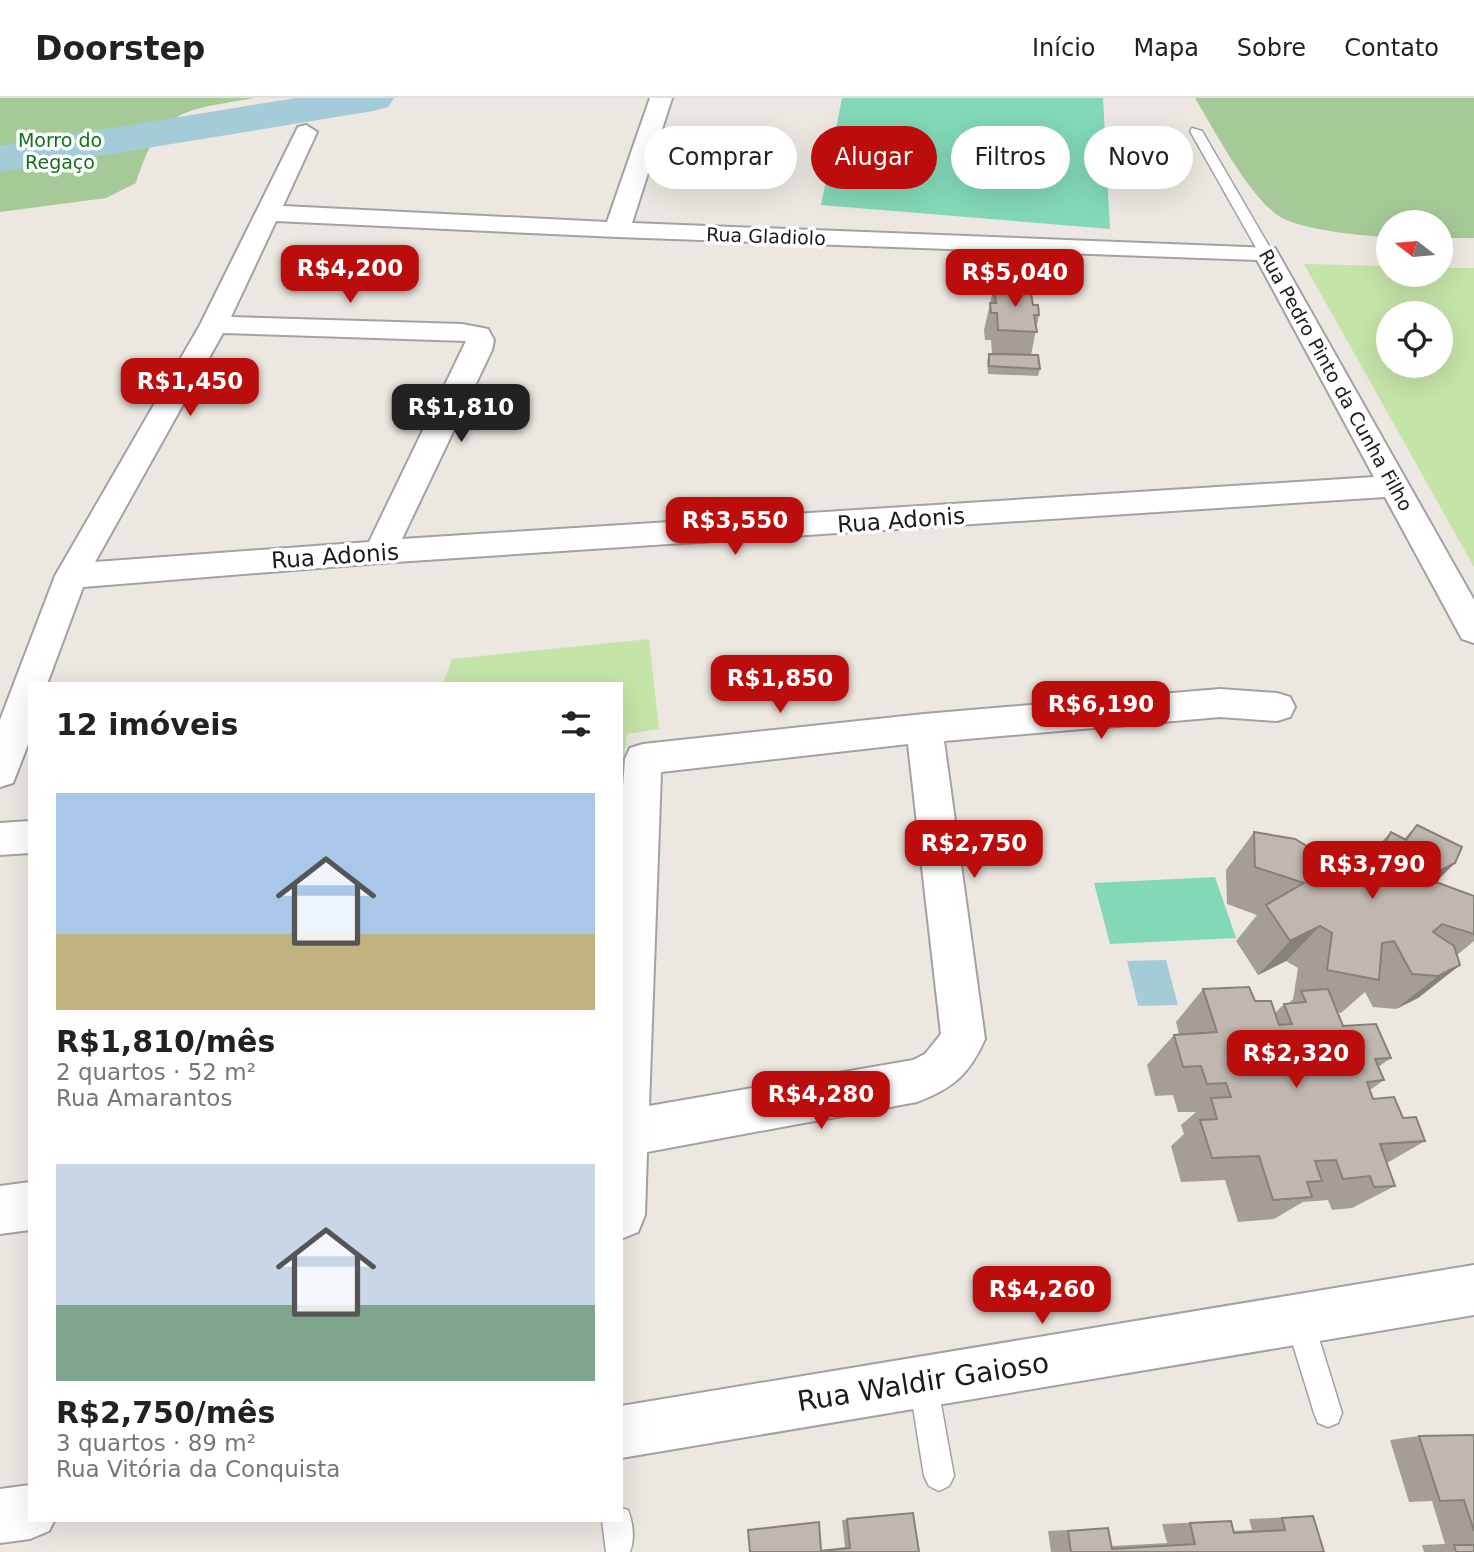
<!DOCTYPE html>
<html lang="pt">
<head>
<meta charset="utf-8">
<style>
	:root { --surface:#fff; --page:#f2f2f2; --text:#222; --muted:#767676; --line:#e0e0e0; --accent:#bb0d0b }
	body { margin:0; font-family:"DejaVu Sans",sans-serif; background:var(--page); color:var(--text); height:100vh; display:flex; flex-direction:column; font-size:26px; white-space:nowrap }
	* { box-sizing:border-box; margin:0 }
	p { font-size:23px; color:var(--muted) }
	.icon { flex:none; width:38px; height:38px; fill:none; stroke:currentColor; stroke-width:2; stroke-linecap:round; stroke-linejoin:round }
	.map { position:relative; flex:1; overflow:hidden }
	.drawer { position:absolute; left:28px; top:584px; width:595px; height:840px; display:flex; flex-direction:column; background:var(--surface); border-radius:0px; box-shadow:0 7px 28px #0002 }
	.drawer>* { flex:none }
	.banner { position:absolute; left:644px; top:28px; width:665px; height:63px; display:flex; gap:14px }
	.needle { width:46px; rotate:286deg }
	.buttons { position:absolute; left:1376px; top:112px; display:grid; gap:14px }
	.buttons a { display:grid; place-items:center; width:77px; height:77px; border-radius:50%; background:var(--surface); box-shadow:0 7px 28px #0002; font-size:35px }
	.price { position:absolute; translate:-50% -60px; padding:0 16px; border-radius:14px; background:var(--accent); color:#fff; font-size:23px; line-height:46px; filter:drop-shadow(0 2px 4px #0008) }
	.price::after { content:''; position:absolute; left:50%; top:42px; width:21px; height:16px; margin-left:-10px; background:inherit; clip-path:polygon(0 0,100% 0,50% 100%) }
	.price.current { background:#222; color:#fff }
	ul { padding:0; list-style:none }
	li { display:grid; align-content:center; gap:14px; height:371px; padding:0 28px }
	li span { display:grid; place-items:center; height:217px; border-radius:0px; color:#555 }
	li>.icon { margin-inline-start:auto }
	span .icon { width:126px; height:126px; fill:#fffc; stroke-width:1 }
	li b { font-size:30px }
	h2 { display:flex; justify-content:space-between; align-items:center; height:84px; padding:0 28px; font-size:30px }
	.chip { padding:0 24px; border-radius:32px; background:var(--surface); box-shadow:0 7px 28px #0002; font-size:24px; line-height:63px }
	.chip.current { background:var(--accent); color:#fff }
	header { display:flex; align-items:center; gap:42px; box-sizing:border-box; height:98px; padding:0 35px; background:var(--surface); border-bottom:2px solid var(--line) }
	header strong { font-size:33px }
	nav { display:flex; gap:38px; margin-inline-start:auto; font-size:24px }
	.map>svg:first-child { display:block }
	.grass { fill:#c5e4a8; fill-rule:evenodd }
	.forest { fill:#a5c997 }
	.pitch { fill:#82d8b7 }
	.water { fill:#a3cbd8 }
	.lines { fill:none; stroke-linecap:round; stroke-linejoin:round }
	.river { fill:#a3cbd8; fill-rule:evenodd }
	.service-casing { stroke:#a2a2a2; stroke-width:3 }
	.minor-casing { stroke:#a2a2a2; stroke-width:4 }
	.service { fill:#fff; fill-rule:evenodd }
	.minor { fill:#fff; fill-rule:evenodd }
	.wall { fill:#a59e97 }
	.shaded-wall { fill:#86817b }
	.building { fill:#c0b8b0; stroke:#86817b; stroke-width:2 }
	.labels { text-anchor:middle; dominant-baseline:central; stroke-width:7; stroke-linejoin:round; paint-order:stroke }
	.far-park-label { font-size:19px; fill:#11711a; stroke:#fff }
	.far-street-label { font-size:19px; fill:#1b1b1b; stroke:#fff }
	.street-label { font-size:23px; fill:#1b1b1b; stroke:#fff }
	.near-street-label { font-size:28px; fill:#1b1b1b; stroke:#fff }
</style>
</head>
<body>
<header>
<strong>Doorstep</strong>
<nav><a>Início</a><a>Mapa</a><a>Sobre</a><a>Contato</a></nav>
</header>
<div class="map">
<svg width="1474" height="1454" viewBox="0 0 1474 1454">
	<rect width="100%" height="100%" fill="#ece8e1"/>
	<!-- grass -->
	<path class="grass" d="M1304 166 1388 168V177H1440V170H1474V469ZM1388 215H1440V268H1388Z
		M649 541 659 631 627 636 621 692V586H443L452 561Z"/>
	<!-- forest -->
	<path class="forest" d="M0 0H254C183 13 160 9 136 85L106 100 0 114Z
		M1195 0H1474V140H1440V124H1388V139C1361 138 1310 132 1286 122 1253 108 1214 31 1195 0Z"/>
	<!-- pitch -->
	<path class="pitch" d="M842 0H1103L1110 131 821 107Z
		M1215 779 1236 840 1110 846 1094 785Z"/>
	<!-- water -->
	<path class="water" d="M1166 862 1178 907 1138 908 1127 863Z"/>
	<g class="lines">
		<!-- river -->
		<path class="river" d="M296 0H394L388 9 373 13 0 74V48Z"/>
		<!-- service casing -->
		<g class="service-casing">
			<path id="service" d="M1192 30 1202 33 1273 155 1271 158 1259 155 1190 33Z
				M1299 1207 1309 1211 1313 1221 1342 1315 1338 1325 1328 1329 1318 1325 1314 1315 1285 1221 1289 1211Z
				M923 1270 933 1274 937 1284 954 1378 949 1388 939 1393 929 1388 924 1378 909 1284 913 1274Z
				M621 1410 628 1412C633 1425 635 1441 630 1454H606L602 1423H621Z"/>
		</g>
		<!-- minor casing -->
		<g class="minor-casing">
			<path id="minor" d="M650 0H672L632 125 1275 150 1474 502V545L1462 541 1385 399 380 465 83 489 47 586H30V641L13 685 0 689V622L55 478 200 227 298 29 306 27 317 34 283 108 607 124ZM276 123 617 139 1257 162 1374 379 402 441 492 252 494 242 488 231 462 226 231 219ZM223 235 466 243 369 444 95 464Z
				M1220 591 1277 595 1290 599 1295 609 1290 619 1277 623 1220 619 944 643 985 941C969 977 953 990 917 1004L647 1054 645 1117 638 1134 621 1141V716L625 661 630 650 643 646 924 616ZM908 646 941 936 925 956 913 962 649 1008 661 674Z
				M30 723V755L0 757V725Z
				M30 1084V1132L0 1136V1088Z
				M1474 1167V1217L621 1360V1308Z
				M30 1387V1423H54L49 1433 30 1441 0 1445V1391Z"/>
		</g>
		<!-- service -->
		<use href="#service" class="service"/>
		<!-- minor -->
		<use href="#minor" class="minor"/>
	</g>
	<!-- wall -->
	<path class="wall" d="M994 188 1039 217 1031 257 1040 271 1038 278 988 276 987 263 989 256H992L991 242H985L984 232Z
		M1417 727 1455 765 1436 784 1474 798V843L1457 857 1460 867 1418 900 1396 911 1373 909 1365 894 1341 915 1337 914 1343 928 1391 960 1378 969 1384 982 1370 992 1373 1001 1403 1020 1425 1043 1387 1065 1395 1088 1352 1110 1332 1112 1328 1102 1303 1104 1274 1121 1238 1124 1225 1082 1181 1084 1171 1048 1184 1036 1181 1027 1196 1014H1178L1173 997 1155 998 1147 967 1174 937 1179 936 1176 924 1203 891 1255 903 1275 915 1284 906H1288L1293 901 1298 870 1286 863 1258 877 1236 843 1257 817 1227 806 1226 772 1254 734 1335 765 1345 753 1363 763 1391 734 1404 741Z
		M1474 1337V1454H1424L1422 1447 1445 1446 1432 1403 1409 1404 1390 1342 1419 1338Z
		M913 1415 919 1454H750L821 1452 845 1449 842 1422Z
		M1313 1418 1324 1454H1051L1048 1433 1108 1430 1112 1448 1167 1445 1162 1426 1231 1423 1233 1433 1252 1432 1249 1421Z"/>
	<!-- shaded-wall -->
	<path class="shaded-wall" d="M1455 765 1415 803 1425 780Z
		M1320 828 1286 863 1258 877 1290 843Z
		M1460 867 1418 900 1396 911 1438 878Z"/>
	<!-- building -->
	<path class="building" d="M994 188 1030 189 1033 207H1038L1039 217H1034L1037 234 998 232 997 215H991L990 205H996Z
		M989 256 1038 257 1040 271 989 268Z
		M1417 727 1462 749 1455 765 1425 780 1474 798V836L1442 826 1433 834 1454 848 1460 867 1438 878 1412 876 1394 843 1382 845 1379 882 1327 872 1332 835 1320 828 1290 843 1266 807 1304 785 1255 769 1254 734 1295 741 1337 766 1345 753 1372 768 1391 734 1406 742Z
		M1249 889 1255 903H1271L1279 927 1292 926 1284 906 1306 904 1301 893 1328 891 1343 928 1376 926 1391 960 1375 961 1384 982 1367 984 1373 1001 1394 999 1403 1020 1416 1019 1425 1043 1380 1046 1395 1088 1374 1089 1370 1078 1343 1081 1336 1062 1315 1063 1322 1083 1307 1084 1312 1099 1273 1102 1259 1058 1212 1060 1200 1022 1217 1021 1211 1000 1231 999 1226 985 1207 986 1201 968 1183 969 1174 937 1217 934 1203 891Z
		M1474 1337V1433L1464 1402 1440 1403 1419 1338Z
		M913 1415 919 1454H750L748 1432 819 1424 821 1453 850 1450 847 1421Z
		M1313 1418 1324 1454H1071L1068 1433 1108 1430 1112 1451 1195 1446 1190 1425 1231 1423 1234 1435 1285 1432 1282 1420Z
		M1454 1447H1474V1454H1456Z"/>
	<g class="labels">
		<!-- far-park labels -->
		<g class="far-park-label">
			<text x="60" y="42">Morro do<tspan x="60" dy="22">Regaço</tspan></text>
		</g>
		<!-- far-street labels -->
		<g class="far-street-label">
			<text transform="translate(766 138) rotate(2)">Rua Gladiolo</text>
			<text transform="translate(1336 282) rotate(61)">Rua Pedro Pinto da Cunha Filho</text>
		</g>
		<!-- street labels -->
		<g class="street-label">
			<text transform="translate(901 422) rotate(-4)">Rua Adonis</text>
			<text transform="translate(335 458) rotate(-4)">Rua Adonis</text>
		</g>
		<!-- near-street labels -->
		<g class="near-street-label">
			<text transform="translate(923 1284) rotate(-9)">Rua Waldir Gaioso</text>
		</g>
	</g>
</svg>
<div class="buttons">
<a><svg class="needle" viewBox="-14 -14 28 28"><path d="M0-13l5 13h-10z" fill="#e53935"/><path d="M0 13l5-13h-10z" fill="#767676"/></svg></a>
<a><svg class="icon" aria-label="locate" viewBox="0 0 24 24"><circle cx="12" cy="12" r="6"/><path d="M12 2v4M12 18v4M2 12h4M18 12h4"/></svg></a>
</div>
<b class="price" style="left:350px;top:207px">R$4,200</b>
<b class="price" style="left:1015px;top:211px">R$5,040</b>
<b class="price" style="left:190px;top:320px">R$1,450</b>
<b class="price current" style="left:461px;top:346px">R$1,810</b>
<b class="price" style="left:735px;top:459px">R$3,550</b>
<b class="price" style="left:780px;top:617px">R$1,850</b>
<b class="price" style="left:1101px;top:643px">R$6,190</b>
<b class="price" style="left:974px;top:782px">R$2,750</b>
<b class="price" style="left:1372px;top:803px">R$3,790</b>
<b class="price" style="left:1296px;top:992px">R$2,320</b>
<b class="price" style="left:821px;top:1033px">R$4,280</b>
<b class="price" style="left:1042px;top:1228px">R$4,260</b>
<div class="banner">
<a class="chip">Comprar</a>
<a class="chip current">Alugar</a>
<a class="chip">Filtros</a>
<a class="chip">Novo</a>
</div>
<section class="drawer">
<h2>12 imóveis<svg class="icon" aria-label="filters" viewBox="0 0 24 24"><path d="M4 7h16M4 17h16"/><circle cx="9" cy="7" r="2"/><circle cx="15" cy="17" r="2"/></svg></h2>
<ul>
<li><span style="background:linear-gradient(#a9c7e8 65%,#c2b280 0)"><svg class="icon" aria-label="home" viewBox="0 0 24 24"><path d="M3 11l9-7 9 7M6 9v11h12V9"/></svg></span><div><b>R$1,810/mês</b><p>2 quartos · 52 m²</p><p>Rua Amarantos</p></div></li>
<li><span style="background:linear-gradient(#c9d6e8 65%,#7fa58c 0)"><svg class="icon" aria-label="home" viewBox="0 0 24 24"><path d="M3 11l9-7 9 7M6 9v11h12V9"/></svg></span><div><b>R$2,750/mês</b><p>3 quartos · 89 m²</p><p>Rua Vitória da Conquista</p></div></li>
</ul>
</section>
</div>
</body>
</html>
